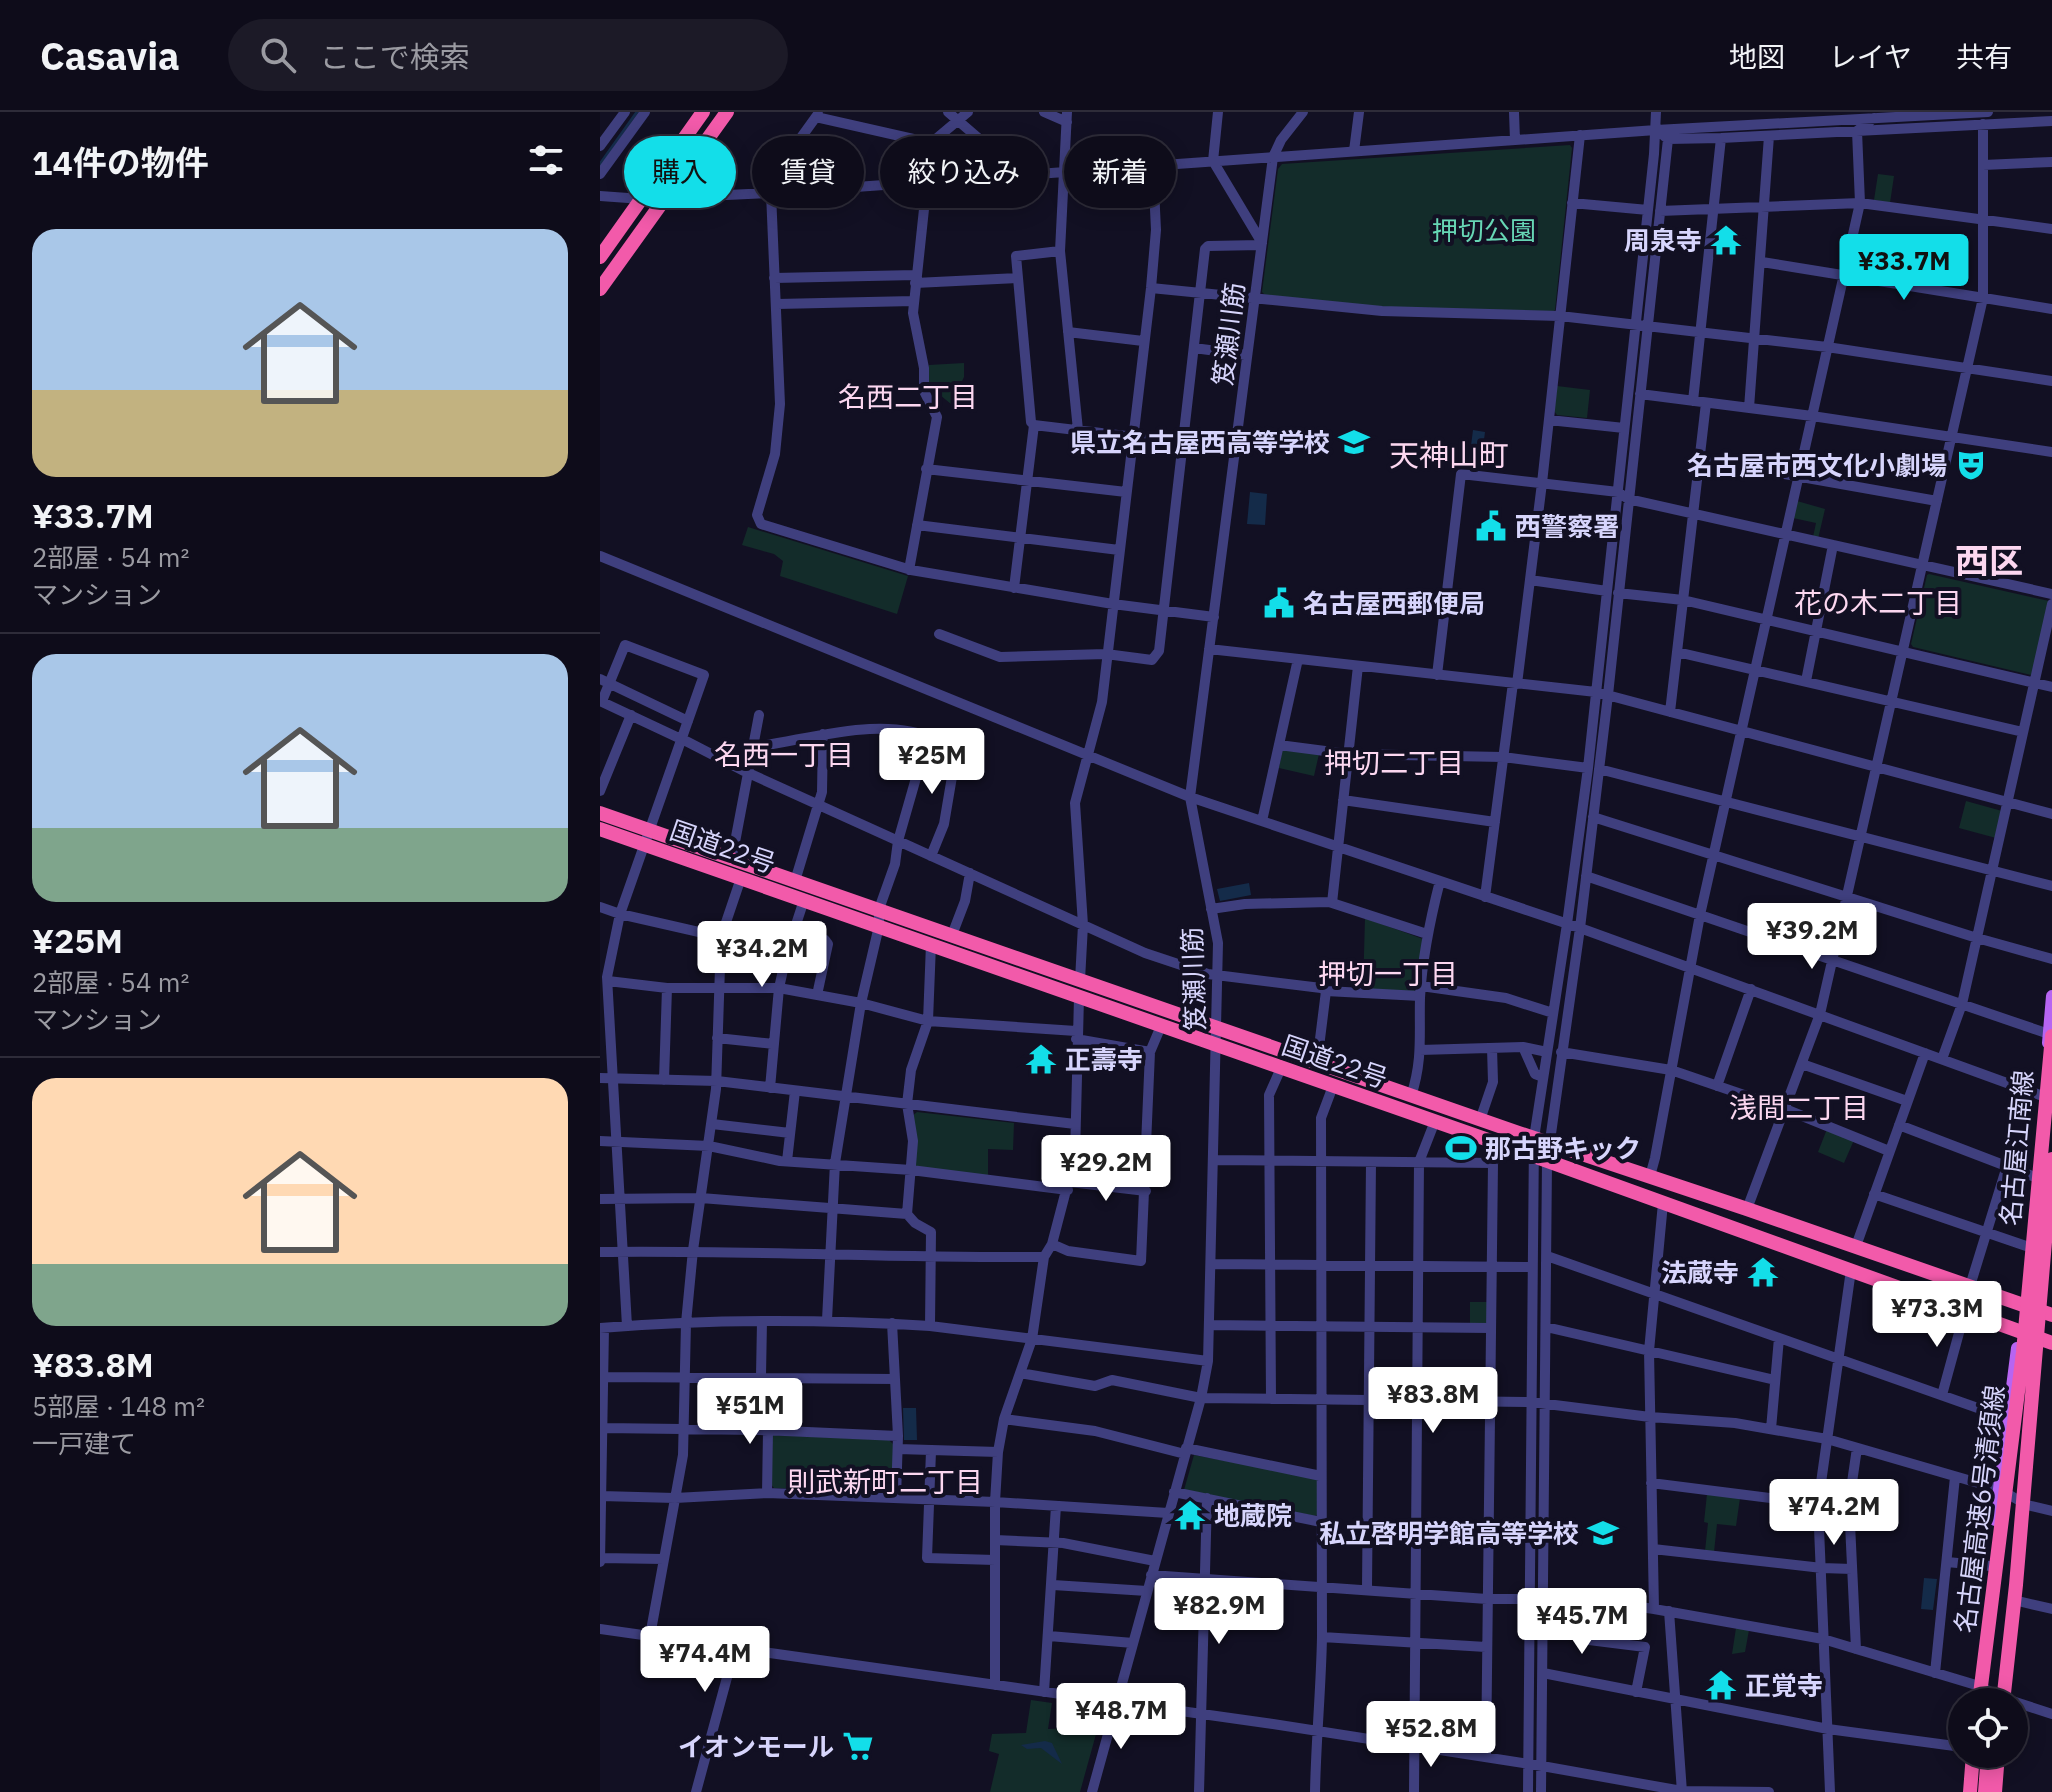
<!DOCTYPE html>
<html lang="ja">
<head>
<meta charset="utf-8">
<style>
	:root { --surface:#0e0c1a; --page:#1c1a27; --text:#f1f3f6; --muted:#9b9ba2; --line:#2e2c39; --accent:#13dee9 }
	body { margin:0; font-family:"IBM Plex Sans","Noto Sans JP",sans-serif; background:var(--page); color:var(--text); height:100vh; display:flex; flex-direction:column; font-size:30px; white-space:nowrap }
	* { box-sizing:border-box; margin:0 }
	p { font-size:26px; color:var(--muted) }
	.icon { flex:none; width:44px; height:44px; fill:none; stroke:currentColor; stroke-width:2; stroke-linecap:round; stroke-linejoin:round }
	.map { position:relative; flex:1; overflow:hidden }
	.drawer { display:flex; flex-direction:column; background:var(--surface); width:600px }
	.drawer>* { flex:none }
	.hud { position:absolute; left:24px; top:24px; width:760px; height:72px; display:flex; gap:16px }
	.fabs { position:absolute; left:1348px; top:1576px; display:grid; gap:16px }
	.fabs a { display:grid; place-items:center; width:80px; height:80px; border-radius:50%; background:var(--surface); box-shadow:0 4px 20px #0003,0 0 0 2px var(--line); font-size:40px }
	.price { position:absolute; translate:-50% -68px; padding:0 18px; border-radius:8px; background:#fff; color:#222; font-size:26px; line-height:52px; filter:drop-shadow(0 2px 4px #0008) }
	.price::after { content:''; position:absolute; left:50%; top:48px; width:24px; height:18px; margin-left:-12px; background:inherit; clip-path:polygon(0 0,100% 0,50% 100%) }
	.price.active { background:var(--accent); color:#111 }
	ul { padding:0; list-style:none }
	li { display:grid; align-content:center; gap:16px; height:424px; padding:0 32px }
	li+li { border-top:2px solid var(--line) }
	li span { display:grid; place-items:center; height:248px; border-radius:24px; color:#555 }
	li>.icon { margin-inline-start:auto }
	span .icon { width:144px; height:144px; fill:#fffc; stroke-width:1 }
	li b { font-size:34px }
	h2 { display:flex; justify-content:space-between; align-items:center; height:96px; padding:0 32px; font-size:34px }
	.chip { padding:0 28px; border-radius:36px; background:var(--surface); box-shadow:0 4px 20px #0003,0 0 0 2px var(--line); font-size:28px; line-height:72px }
	.chip.active { background:var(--accent); color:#111 }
	header { display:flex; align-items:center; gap:48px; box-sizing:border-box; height:112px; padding:0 40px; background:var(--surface); border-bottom:2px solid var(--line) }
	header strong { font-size:38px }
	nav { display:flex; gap:44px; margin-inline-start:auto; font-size:28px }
	.search { width:560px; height:72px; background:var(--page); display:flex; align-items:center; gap:20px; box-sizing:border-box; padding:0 28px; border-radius:44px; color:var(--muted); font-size:30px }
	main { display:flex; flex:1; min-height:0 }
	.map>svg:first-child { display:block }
	.green { fill:#132c2a }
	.water { fill:#142b49 }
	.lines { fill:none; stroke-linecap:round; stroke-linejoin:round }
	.stream { stroke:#142b49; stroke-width:3 }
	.minor { stroke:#3f3f7e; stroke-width:10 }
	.major { stroke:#b765f2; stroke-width:12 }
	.highway { stroke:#f25aaa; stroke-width:14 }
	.highway-bridge { stroke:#f25aaa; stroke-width:14 }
	.labels { text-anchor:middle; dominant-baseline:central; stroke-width:8; stroke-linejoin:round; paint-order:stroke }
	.park-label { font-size:26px; fill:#67d6b5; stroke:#121023 }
	.poi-label { font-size:26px; font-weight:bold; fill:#d7d5fc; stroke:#121023; text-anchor:end }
	.street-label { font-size:26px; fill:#d7d5fc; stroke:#121023 }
	.neighbourhood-label { font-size:28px; fill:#fcd7f0; stroke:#121023 }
	.quarter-label { font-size:30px; fill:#fcd7f0; stroke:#121023 }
	.district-label { font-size:34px; font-weight:bold; fill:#fcd7f0; stroke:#121023 }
</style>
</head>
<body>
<header>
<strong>Casavia</strong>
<div class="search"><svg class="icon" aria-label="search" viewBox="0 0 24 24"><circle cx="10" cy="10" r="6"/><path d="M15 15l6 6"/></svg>ここで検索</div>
<nav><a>地図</a><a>レイヤ</a><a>共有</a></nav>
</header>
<main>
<section class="drawer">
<h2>14件の物件<svg class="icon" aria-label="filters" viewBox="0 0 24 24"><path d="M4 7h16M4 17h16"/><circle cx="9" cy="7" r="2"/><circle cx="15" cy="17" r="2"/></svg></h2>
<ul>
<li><span style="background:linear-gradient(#a9c7e8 65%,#c2b280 0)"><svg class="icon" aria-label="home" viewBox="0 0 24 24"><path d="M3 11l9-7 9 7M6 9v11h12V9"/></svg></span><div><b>¥33.7M</b><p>2部屋 · 54 m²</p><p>マンション</p></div></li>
<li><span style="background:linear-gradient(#a9c7e8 70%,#7fa58c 0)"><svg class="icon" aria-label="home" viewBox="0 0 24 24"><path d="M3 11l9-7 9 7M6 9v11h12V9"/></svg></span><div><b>¥25M</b><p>2部屋 · 54 m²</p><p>マンション</p></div></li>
<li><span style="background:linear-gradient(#ffd9b3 75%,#7fa58c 0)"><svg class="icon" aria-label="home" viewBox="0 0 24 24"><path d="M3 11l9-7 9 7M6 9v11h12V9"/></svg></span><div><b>¥83.8M</b><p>5部屋 · 148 m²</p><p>一戸建て</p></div></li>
</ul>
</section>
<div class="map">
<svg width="1452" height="1680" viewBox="0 0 1452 1680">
	<rect width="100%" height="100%" fill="#121023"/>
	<!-- green -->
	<path class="green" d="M970 33 972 36 955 198 952 200 782 195 665 183 662 180 678 57 682 52Z
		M1278 62 1294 64 1290 91 1274 88Z
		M364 251V265L351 292 329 274V253Z
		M957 274 990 278 987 306 957 303 954 299Z
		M1197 389 1225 397 1218 427 1213 425 1216 411 1193 406Z
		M148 415 308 464 297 502 180 464 183 449 174 442 142 433Z
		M1329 462 1449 489 1434 561 1431 563 1313 535 1311 532 1327 463Z
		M687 638 719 642 714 664 679 656 682 639Z
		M1366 689 1402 699 1396 726 1359 716Z
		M765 806 823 827 814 881 763 878Z
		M317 1000 414 1011 413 1038 388 1037V1064L316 1055 311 1005Z
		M1227 1017 1254 1028 1244 1051 1218 1040Z
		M870 1190H888V1211L870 1214Z
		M199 1269 198 1293 163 1292V1271Z
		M174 1323 289 1328 294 1333 292 1377 290 1380 174 1376 170 1371 171 1325Z
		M594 1343 716 1366 719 1370 718 1402 715 1404 584 1378Z
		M1107 1382 1140 1386 1136 1414 1117 1412 1114 1440 1105 1439 1108 1411 1104 1410Z
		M1136 1516 1149 1518 1145 1540 1132 1542Z
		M431 1588 452 1591 448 1617 498 1615 480 1680H390L399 1642 389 1639 392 1622 426 1621Z"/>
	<!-- water -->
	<path class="water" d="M873 318 885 320 881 351 869 350Z
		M650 380 667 382 665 413 647 412Z
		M649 771 651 783 620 789 617 777Z
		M303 1296H316L317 1328H304Z
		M1324 1466 1337 1467 1333 1498 1321 1497Z
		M445 1629 452 1631 462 1652 441 1636 427 1637 421 1633Z"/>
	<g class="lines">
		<!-- stream -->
		<path class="stream" d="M0 52 37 0"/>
		<!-- minor -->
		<path class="minor" d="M348 0 421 63
			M444 0 467 10
			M467 0 460 139 478 318
			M618 0 613 49 662 131
			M914 0 915 28
			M216 5 331 31
			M1064 24 1068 27 1121 26 1452 9
			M0 34 25 0
			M754 39 759 0
			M1383 53 1452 50
			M0 62 45 0
			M161 81 218 2
			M171 81 180 292 175 342 157 403 161 412 311 458 513 492 614 505
			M0 84 42 87 171 81 1056 18 1388 0
			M972 91 1048 98
			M1060 99 1260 91 1452 117
			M460 139 416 144 431 310 434 313 635 337
			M1162 150 1452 197
			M174 166 316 163
			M315 171 418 166
			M551 176 782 199 960 204 1227 235 1452 269
			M177 192 314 189
			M468 220 543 229
			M594 236 647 243
			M1040 282 1212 304 1452 340
			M1093 289 1121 26
			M1149 296 1169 24
			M949 308 1024 316
			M1099 347 1337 389
			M326 357 526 380
			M317 413 519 438
			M0 444 590 685 980 816 1451 987
			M309 458 337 305 324 279V256L313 201 331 31 368 0
			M930 468 1007 479
			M414 476 434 313
			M1018 481 1083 488 1452 575
			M339 522 400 545 506 542 552 548 559 539 605 137 608 134 661 133
			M609 537 996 580 1452 702
			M1077 540 1423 620
			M837 563 861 362 1018 380 1028 387 1452 482
			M0 567 88 609
			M1206 569 1233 433
			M917 572 942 371 980 23
			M0 589 81 627
			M2 589 25 533 104 563 20 802 7 865 27 1214
			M1070 600 1106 291
			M82 627 144 659 545 841 608 862 721 876 726 879 820 884
			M679 633 748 642 903 645 988 656
			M153 635C209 628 284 602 336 628 344 632 351 634 356 641L344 712 331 744
			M999 657 1452 774
			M0 679 31 603
			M743 688 895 710
			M993 705 1377 826 1452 847
			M662 709 698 547
			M132 746 159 603
			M986 764 1449 922
			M195 769 222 680 223 622
			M885 785 913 571
			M732 791 758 554
			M0 795 20 802 187 840
			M611 797 645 792 729 790 827 822
			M352 823 365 789 370 761
			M192 824 225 828 228 832 217 883
			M480 868 483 813 475 691 502 590 551 176 556 118 553 55
			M8 869 67 876H179L261 891 328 909 476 919
			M821 874 906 886 953 901
			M117 926 174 932
			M923 935 935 962 943 965
			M820 938 923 935 947 940
			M550 940 561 914
			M961 940 1071 958 1185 997 1289 1039
			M1342 947 1362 892 1452 492
			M717 951 726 879
			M1202 952 1307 989
			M0 966 117 969 475 1012
			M64 968 67 876
			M1117 974 1151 877
			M170 976 179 876 187 840 204 788
			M811 984C823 948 819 922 820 886 822 846 830 808 840 769
			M880 1008 893 970 892 936
			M112 1012 190 1021
			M1299 1013 1435 1065
			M0 1029 109 1034 180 1049 311 1058 468 1078
			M614 1048 893 1051
			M187 1049 195 979
			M1050 1064 1055 1046 1100 803 1260 91 1257 19 1274 6
			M470 1070 546 1079
			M1274 1082 1429 1135
			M0 1087 101 1086 307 1102
			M1147 1097 1220 902 1383 186V12
			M452 1132 468 1139 541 1149 550 940 476 927
			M1256 1134 1325 941
			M0 1140C148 1138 296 1146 444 1145
			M947 1144 1406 1306
			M611 1152 931 1155
			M1370 1174 1407 1054
			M227 1208 235 1051 261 891 279 814V797L295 752 298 729 328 624
			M292 1211 298 1324 296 1386
			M609 1213 890 1216
			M330 1214 331 1120 315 1111 307 1102 313 1029 307 992 311 958 328 909 331 832
			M946 1215 1175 1268
			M0 1216C110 1207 220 1207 330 1214L608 1249
			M420 1261 495 1274 512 1268 601 1286 931 1290 1050 1305 1135 1311 1227 1327 1399 1377 1427 1393 1452 1399
			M3 1265 295 1267
			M1342 1283 1365 1199
			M671 1287 669 983 681 956
			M404 1307 495 1319 585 1342
			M3 1316 160 1318 298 1324
			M1171 1317 1179 1226
			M160 1318 162 1209
			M586 1336 721 1364
			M298 1337 398 1340
			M331 1339 327 1446 395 1448
			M1051 1371 1218 1392
			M574 1380 721 1410
			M167 1381 168 1319
			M1 1384 75 1386 167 1381 395 1390 568 1401
			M395 1428 463 1431 555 1449
			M1053 1437 1222 1456 1252 1457
			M0 1446 64 1447
			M0 1450 4 1216
			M1347 1450 1390 1454
			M551 1463 887 1487H929L944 1481 1054 1497 1223 1527 1376 1573 1406 1587 1452 1602
			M453 1473 547 1479
			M767 1476 771 1050
			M979 1486 978 1521 981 1527 1045 1535 1036 1580
			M1418 1489 1452 1497
			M1054 1497 1049 1239 1063 1091
			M1069 1499 1082 1680
			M0 1517 673 1612 942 1654 1082 1679 1169 1680
			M50 1524 83 1343 86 1211 93 1138 116 977 121 825 141 766
			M449 1524 533 1531
			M722 1525 886 1535
			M1256 1537 1249 1391 1257 1336
			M943 1561 1228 1617 1362 1635
			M1335 1561 1355 1365
			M395 1573V1390L398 1340 404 1307 432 1227 444 1145 452 1132 475 1044 479 885
			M444 1580 456 1394
			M886 1645 893 1051 903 1033
			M96 1680 135 1536
			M492 1680 601 1286 608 1249 618 831 590 685 673 45 681 28 703 0
			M599 1680 607 1386
			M715 1680C716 1628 721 1577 722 1525L721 1006 733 974
			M814 1680 819 1050 835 1009
			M928 1680 934 1026 967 812 988 656 1054 42 1056 0
			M941 1680 947 1050 980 816 1008 583 1068 27
			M1230 1680 1218 1392 1251 1158"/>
		<!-- major -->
		<path class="major" d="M1448 931 1452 884
			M1395 1408 1417 1236"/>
		<!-- highway -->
		<path class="highway" d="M0 145 103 0
			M0 177 127 0
			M0 701 919 1021 1147 1097 1452 1203
			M0 717 917 1038 1452 1231
			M1370 1680 1373 1642
			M1385 1680 1388 1642
			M1395 1680 1398 1642"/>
		<!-- highway-bridge -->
		<path class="highway-bridge" d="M1379 1590 1423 1240 1452 924
			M1403 1590 1416 1473 1452 1047"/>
	</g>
	<!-- icons -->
	<defs>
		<g id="temple-bare" transform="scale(2.4)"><path d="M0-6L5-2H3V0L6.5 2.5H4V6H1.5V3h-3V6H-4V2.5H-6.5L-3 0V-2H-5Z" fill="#13dee9" stroke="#121023" stroke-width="2.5" paint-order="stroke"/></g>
		<g id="school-bare" transform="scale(2.4)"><path d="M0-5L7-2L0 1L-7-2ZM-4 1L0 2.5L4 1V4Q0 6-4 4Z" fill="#13dee9" stroke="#121023" stroke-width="2.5" paint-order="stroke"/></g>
		<g id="theatre-bare" transform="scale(2.4)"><path d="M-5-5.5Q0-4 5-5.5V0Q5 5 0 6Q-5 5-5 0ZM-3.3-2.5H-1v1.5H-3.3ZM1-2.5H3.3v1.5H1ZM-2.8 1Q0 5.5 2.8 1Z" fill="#13dee9" stroke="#121023" stroke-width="2.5" paint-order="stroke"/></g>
		<g id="civic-bare" transform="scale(2.4)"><path d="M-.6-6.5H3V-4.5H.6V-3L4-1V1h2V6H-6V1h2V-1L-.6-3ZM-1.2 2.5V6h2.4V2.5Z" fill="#13dee9" stroke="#121023" stroke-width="2.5" paint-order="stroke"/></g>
		<g id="stadium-bare" transform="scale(2.4)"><path d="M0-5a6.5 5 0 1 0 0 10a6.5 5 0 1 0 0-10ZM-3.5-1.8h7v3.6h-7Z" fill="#13dee9" stroke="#121023" stroke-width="2.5" paint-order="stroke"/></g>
		<g id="supermarket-bare" transform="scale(2.4)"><path d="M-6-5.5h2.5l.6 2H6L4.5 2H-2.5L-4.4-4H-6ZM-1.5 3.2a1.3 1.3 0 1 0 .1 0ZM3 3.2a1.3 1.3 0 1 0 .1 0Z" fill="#13dee9" stroke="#121023" stroke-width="2.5" paint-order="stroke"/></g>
	</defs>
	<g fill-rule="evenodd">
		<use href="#temple-bare" x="1126" y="128"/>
		<use href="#school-bare" x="754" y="330"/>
		<use href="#theatre-bare" x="1371" y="353"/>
		<use href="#civic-bare" x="891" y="414"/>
		<use href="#civic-bare" x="679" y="491"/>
		<use href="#temple-bare" x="441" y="947"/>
		<use href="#stadium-bare" x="861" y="1036"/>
		<use href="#temple-bare" x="1163" y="1160"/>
		<use href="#temple-bare" x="590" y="1403"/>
		<use href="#school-bare" x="1003" y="1421"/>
		<use href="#temple-bare" x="1121" y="1573"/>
		<use href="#supermarket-bare" x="258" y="1634"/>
	</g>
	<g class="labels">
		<!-- park labels -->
		<g class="park-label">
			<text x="884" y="118">押切公園</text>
		</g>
		<!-- poi labels -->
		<g class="poi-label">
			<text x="1102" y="128">周泉寺</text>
			<text x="730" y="330">県立名古屋西高等学校</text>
			<text x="1347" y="353">名古屋市西文化小劇場</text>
			<text x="915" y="414" text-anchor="start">西警察署</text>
			<text x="703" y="491" text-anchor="start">名古屋西郵便局</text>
			<text x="465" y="947" text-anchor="start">正壽寺</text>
			<text x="885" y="1036" text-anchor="start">那古野キック</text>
			<text x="1139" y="1160">法蔵寺</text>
			<text x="614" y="1403" text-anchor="start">地蔵院</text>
			<text x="979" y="1421">私立啓明学館高等学校</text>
			<text x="1145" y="1573" text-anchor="start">正覚寺</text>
			<text x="234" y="1634">イオンモール</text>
		</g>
		<!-- street labels -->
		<g class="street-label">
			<text transform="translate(628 222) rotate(-83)">笈瀬川筋</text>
			<text transform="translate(123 734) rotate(19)">国道22号</text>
			<text transform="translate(593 867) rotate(-92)">笈瀬川筋</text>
			<text transform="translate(735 949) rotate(19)">国道22号</text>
			<text transform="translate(1416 1036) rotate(-85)">名古屋江南線</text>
			<text transform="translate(1379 1397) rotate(-83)">名古屋高速6号清須線</text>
		</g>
		<!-- neighbourhood labels -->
		<g class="neighbourhood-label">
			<text x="308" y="284">名西二丁目</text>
			<text x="1278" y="490">花の木二丁目</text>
			<text x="184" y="642">名西一丁目</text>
			<text x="794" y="650">押切二丁目</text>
			<text x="788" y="861">押切一丁目</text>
			<text x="1199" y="995">浅間二丁目</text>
			<text x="285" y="1369">則武新町二丁目</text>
		</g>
		<!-- quarter labels -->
		<g class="quarter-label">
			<text x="849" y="342">天神山町</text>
		</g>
		<!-- district labels -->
		<g class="district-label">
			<text x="1389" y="448">西区</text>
		</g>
	</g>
</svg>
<div class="fabs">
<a><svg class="icon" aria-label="locate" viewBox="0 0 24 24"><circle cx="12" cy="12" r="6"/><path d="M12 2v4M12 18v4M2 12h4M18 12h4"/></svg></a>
</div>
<b class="price active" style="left:1304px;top:190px">¥33.7M</b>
<b class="price" style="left:332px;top:684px">¥25M</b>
<b class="price" style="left:1212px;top:859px">¥39.2M</b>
<b class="price" style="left:162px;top:877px">¥34.2M</b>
<b class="price" style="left:506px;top:1091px">¥29.2M</b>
<b class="price" style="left:1337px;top:1237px">¥73.3M</b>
<b class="price" style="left:833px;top:1323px">¥83.8M</b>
<b class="price" style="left:150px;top:1334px">¥51M</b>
<b class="price" style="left:1234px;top:1435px">¥74.2M</b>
<b class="price" style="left:619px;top:1534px">¥82.9M</b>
<b class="price" style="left:982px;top:1544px">¥45.7M</b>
<b class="price" style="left:105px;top:1582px">¥74.4M</b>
<b class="price" style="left:521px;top:1639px">¥48.7M</b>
<b class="price" style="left:831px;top:1657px">¥52.8M</b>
<div class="hud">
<a class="chip active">購入</a>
<a class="chip">賃貸</a>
<a class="chip">絞り込み</a>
<a class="chip">新着</a>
</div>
</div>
</main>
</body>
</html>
